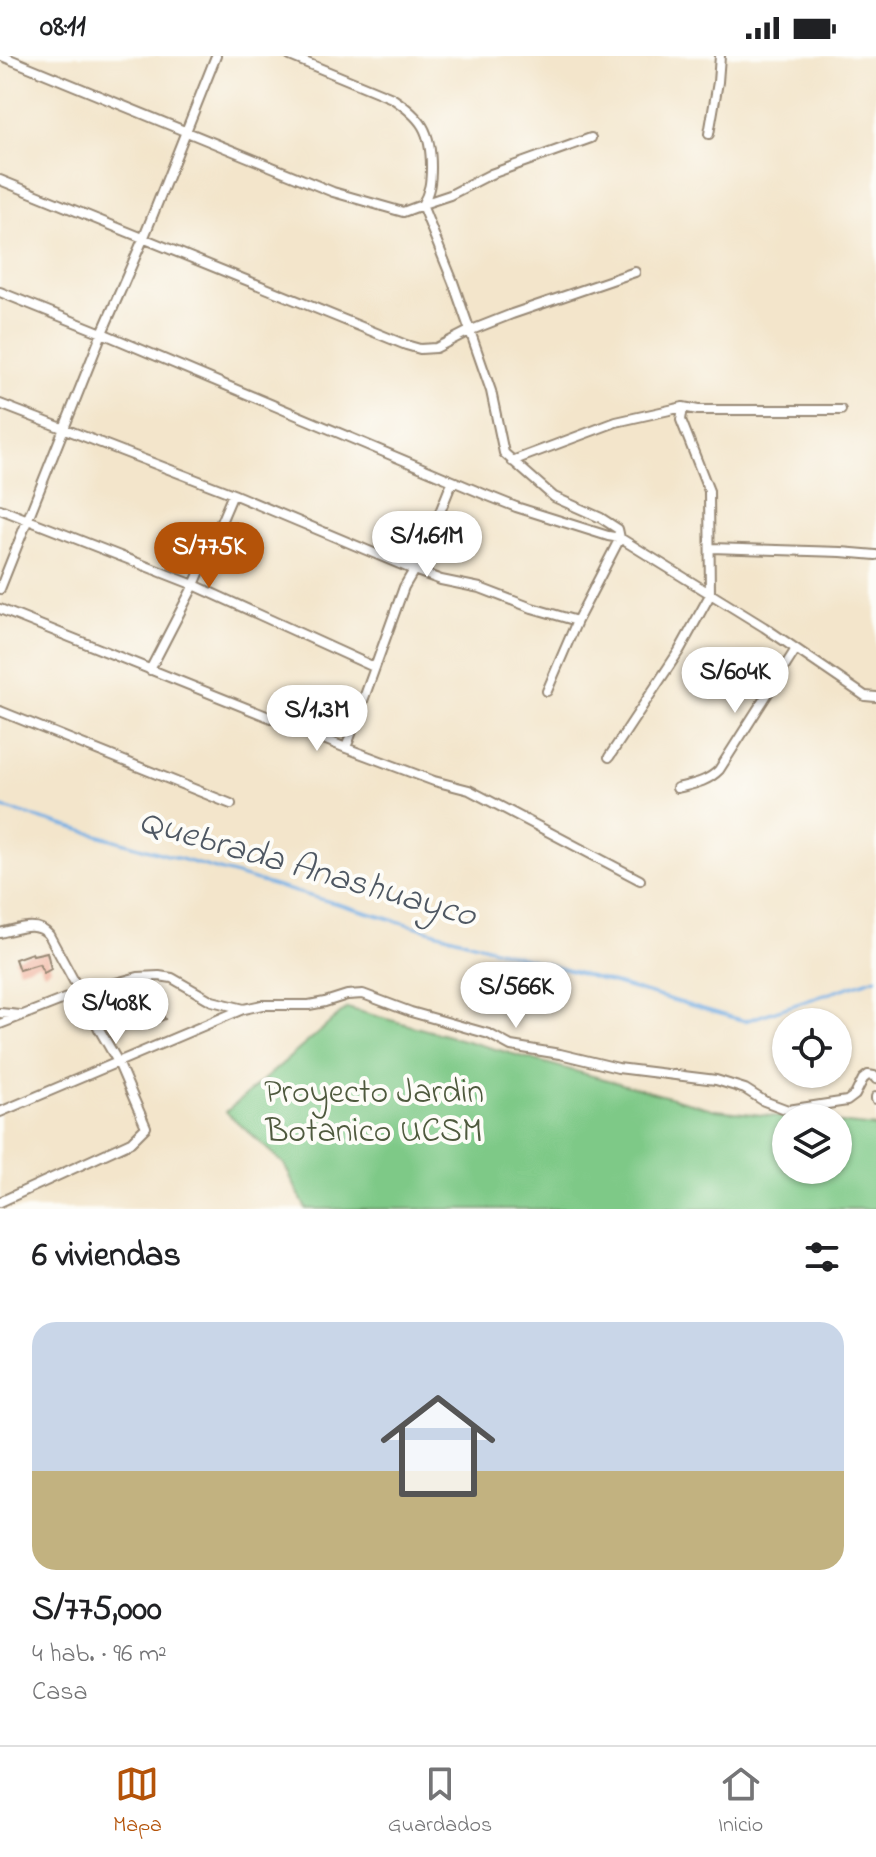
<!DOCTYPE html>
<html lang="es">
<head>
<meta charset="utf-8">
<style>
	:root { --surface:#fff; --page:#f6f6f6; --text:#202124; --muted:#757577; --line:#e0e0e0; --accent:#b45309 }
	body { margin:0; font-family:"Indie Flower",sans-serif; background:var(--page); color:var(--text); height:100vh; display:flex; flex-direction:column; font-size:30px; white-space:nowrap }
	* { box-sizing:border-box; margin:0 }
	p { font-size:26px; color:var(--muted) }
	.icon { flex:none; width:44px; height:44px; fill:none; stroke:currentColor; stroke-width:2; stroke-linecap:round; stroke-linejoin:round }
	.map { position:relative; height:1153px; overflow:hidden }
	.drawer { display:flex; flex-direction:column; background:var(--surface); flex:1 }
	.drawer>* { flex:none }
	.tools { position:absolute; left:772px; top:952px; display:grid; gap:16px }
	.tools a { display:grid; place-items:center; width:80px; height:80px; border-radius:50%; background:var(--surface); box-shadow:0 2px 6px #0004; font-size:40px }
	.price { position:absolute; translate:-50% -68px; padding:0 18px; border-radius:28px; background:#fff; color:#222; font-size:26px; line-height:52px; filter:drop-shadow(0 2px 4px #0008) }
	.price::after { content:''; position:absolute; left:50%; top:48px; width:24px; height:18px; margin-left:-12px; background:inherit; clip-path:polygon(0 0,100% 0,50% 100%) }
	.price.current { background:var(--accent); color:#fff }
	ul { padding:0; list-style:none }
	li { display:grid; align-content:center; gap:16px; height:424px; padding:0 32px }
	li+li { border-top:2px solid var(--line) }
	li span { display:grid; place-items:center; height:248px; border-radius:24px; color:#555 }
	li>.icon { margin-inline-start:auto }
	span .icon { width:144px; height:144px; fill:#fffc; stroke-width:1 }
	li b { font-size:34px }
	h2 { display:flex; justify-content:space-between; align-items:center; height:96px; padding:0 32px; font-size:34px }
	.status { display:flex; justify-content:space-between; align-items:center; height:56px; padding:0 40px; background:var(--surface); direction:ltr }
	.status svg { height:22px; fill:currentColor }
	.dock { display:flex; justify-content:space-around; align-items:center; height:112px; border-top:2px solid var(--line); background:var(--surface); font-size:22px; color:var(--muted) }
	.dock a { display:grid; justify-items:center; gap:4px }
	.dock .current { color:var(--accent) }
	.map>svg:first-child { display:block }
	.green { fill:#7ec987; stroke:#5c7a52; stroke-width:2 }
	.lines { fill:none; stroke-linecap:round; stroke-linejoin:round }
	.stream { stroke:#73aee4; stroke-width:3 }
	.building { fill:#ec9d84 }
	.street-casing { stroke:#978874; stroke-width:12 }
	.street { stroke:#fff; stroke-width:8 }
	.labels { text-anchor:middle; dominant-baseline:central; stroke-width:8; stroke-linejoin:round; paint-order:stroke }
	.park-label { font-size:34px; fill:#4f5a3e; stroke:#fdfcf7 }
	.water-label { font-size:36px; font-style:italic; fill:#4f5863; stroke:#fdfcf7 }
</style>
</head>
<body>
<div class="status"><b>08:11</b><svg viewBox="0 0 49 12"><path d="M0 12V9h3v3zM5 12V6h3v6zM10 12V3h3v9zM15 12V0h3v12zM26 1h20v11H26zM47 4h2v5h-2z"/></svg></div>
<div class="map">
<svg width="876" height="1153" viewBox="0 0 876 1153">
	<rect width="100%" height="100%" fill="#fdfcf7"/>
	<filter id="ink" filterUnits="userSpaceOnUse"><feTurbulence type="fractalNoise" baseFrequency=".0125" numOctaves="2"/><feDisplacementMap in="SourceGraphic" scale="16" xChannelSelector="R" yChannelSelector="G"/><feConvolveMatrix kernelMatrix="1 2 1 2 8 2 1 2 1" color-interpolation-filters="sRGB"/></filter>
	<filter id="wash" filterUnits="userSpaceOnUse"><feTurbulence type="fractalNoise" baseFrequency=".006" numOctaves="4" result="noise"/><feDisplacementMap in="SourceGraphic" scale="32" xChannelSelector="R" yChannelSelector="G"/><feGaussianBlur stdDeviation="1.8" result="paint"/><feColorMatrix in="noise" values="0 0 0 0 0 0 0 0 0 0 0 0 0 0 0 0 0 1.4 0 .05"/><feComposite in="paint" operator="in"/></filter>
	<g filter="url(#wash)">
		<rect width="100%" height="100%" fill="#f3e5cb"/>
		<!-- green -->
		<path class="green" d="M347 952 716 1054 790 1062H786V1114H838V1067L876 1071V1153H306L284 1108 226 1056Z"/>
		<g class="lines">
			<!-- stream -->
			<path class="stream" d="M0 751 745 965 876 922"/>
		</g>
		<g id="blocks">
			<!-- building -->
			<path class="building" d="M47 896 51 913 44 917 39 908 19 914 15 903 32 897 33 899Z
				M151 944 152 947 156 945 165 963 151 969 141 949Z"/>
		</g>
	</g>
	<g filter="url(#ink)">
		<use href="#blocks" fill-opacity="0" stroke="#978874" stroke-width="2"/>
		<g class="lines">
			<!-- street casing -->
			<g class="street-casing">
				<path id="street" d="M2 0 333 136 403 156 422 149 453 226 491 335 504 397 554 441 601 462 618 473 620 482 577 565 547 635
					M290 0 392 42C422 62 431 75 431 111 431 125 430 136 422 149
					M709 78 718 26 720 0
					M0 124 406 289 420 293 436 292 469 275 512 258 635 216
					M423 148 450 139 491 118 591 82
					M0 236 102 277 486 439 516 451 608 480 620 482 764 571 865 640 876 641
					M0 348 233 438 414 514 441 524 480 532 532 552 577 565
					M512 405 616 366 683 351 698 354H841
					M0 453 194 529 374 611
					M711 492 841 496 876 499
					M0 533 102 277 144 181 216 0
					M0 553 346 692 434 725 469 734 640 824
					M150 614 194 529 233 438
					M0 655 231 748
					M346 692 404 531 414 514 429 470 438 461 452 426
					M609 701 679 595 710 539 709 435 681 364 683 351
					M677 732C693 728 707 726 719 714L796 593
					M0 877C17 873 37 864 49 879L75 927 82 936 99 973 118 1006 146 1071 131 1086 0 1146
					M0 957 20 959
					M0 968 82 936 138 921 159 920 172 922 212 945 244 953 262 949H309L325 946 347 939 363 938 411 956 489 978 511 990 560 998 618 1012 716 1024 745 1033 764 1045 788 1054 847 1045 855 1039 863 1023 868 1019 874 1020 876 1023
					M876 1041V1043
					M0 1056 243 953"/>
			</g>
			<!-- street -->
			<use href="#street" class="street"/>
		</g>
	</g>
	<g class="labels">
		<!-- park labels -->
		<g class="park-label">
			<text x="374" y="1038">Proyecto Jardin<tspan x="374" dy="39">Botanico UCSM</tspan></text>
		</g>
		<!-- water labels -->
		<g class="water-label">
			<text transform="translate(307 814) rotate(16)">Quebrada Anashuayco</text>
		</g>
	</g>
</svg>
<div class="tools">
<a><svg class="icon" aria-label="locate" viewBox="0 0 24 24"><circle cx="12" cy="12" r="6"/><path d="M12 2v4M12 18v4M2 12h4M18 12h4"/></svg></a>
<a><svg class="icon" aria-label="layers" viewBox="0 0 24 24"><path d="M12 4l9 5-9 5-9-5zM3 14l9 5 9-5"/></svg></a>
</div>
<b class="price" style="left:427px;top:523px">S/1.61M</b>
<b class="price current" style="left:209px;top:534px">S/775K</b>
<b class="price" style="left:735px;top:659px">S/604K</b>
<b class="price" style="left:317px;top:697px">S/1.3M</b>
<b class="price" style="left:516px;top:974px">S/566K</b>
<b class="price" style="left:116px;top:990px">S/408K</b>
</div>
<section class="drawer">
<h2>6 viviendas<svg class="icon" aria-label="filters" viewBox="0 0 24 24"><path d="M4 7h16M4 17h16"/><circle cx="9" cy="7" r="2"/><circle cx="15" cy="17" r="2"/></svg></h2>
<ul>
<li><span style="background:linear-gradient(#c9d6e8 60%,#c2b280 0)"><svg class="icon" aria-label="home" viewBox="0 0 24 24"><path d="M3 11l9-7 9 7M6 9v11h12V9"/></svg></span><div><b>S/775,000</b><p>4 hab. · 96 m²</p><p>Casa</p></div></li>
</ul>
</section>
<nav class="dock">
<a class="current"><svg class="icon" aria-label="map" viewBox="0 0 24 24"><path d="M3 6l6-2 6 2 6-2v14l-6 2-6-2-6 2zM9 4v14M15 6v14"/></svg>Mapa</a>
<a><svg class="icon" aria-label="saved" viewBox="0 0 24 24"><path d="M7 4h10v16l-5-4-5 4z"/></svg>Guardados</a>
<a><svg class="icon" aria-label="home" viewBox="0 0 24 24"><path d="M3 11l9-7 9 7M6 9v11h12V9"/></svg>Inicio</a>
</nav>
</body>
</html>
